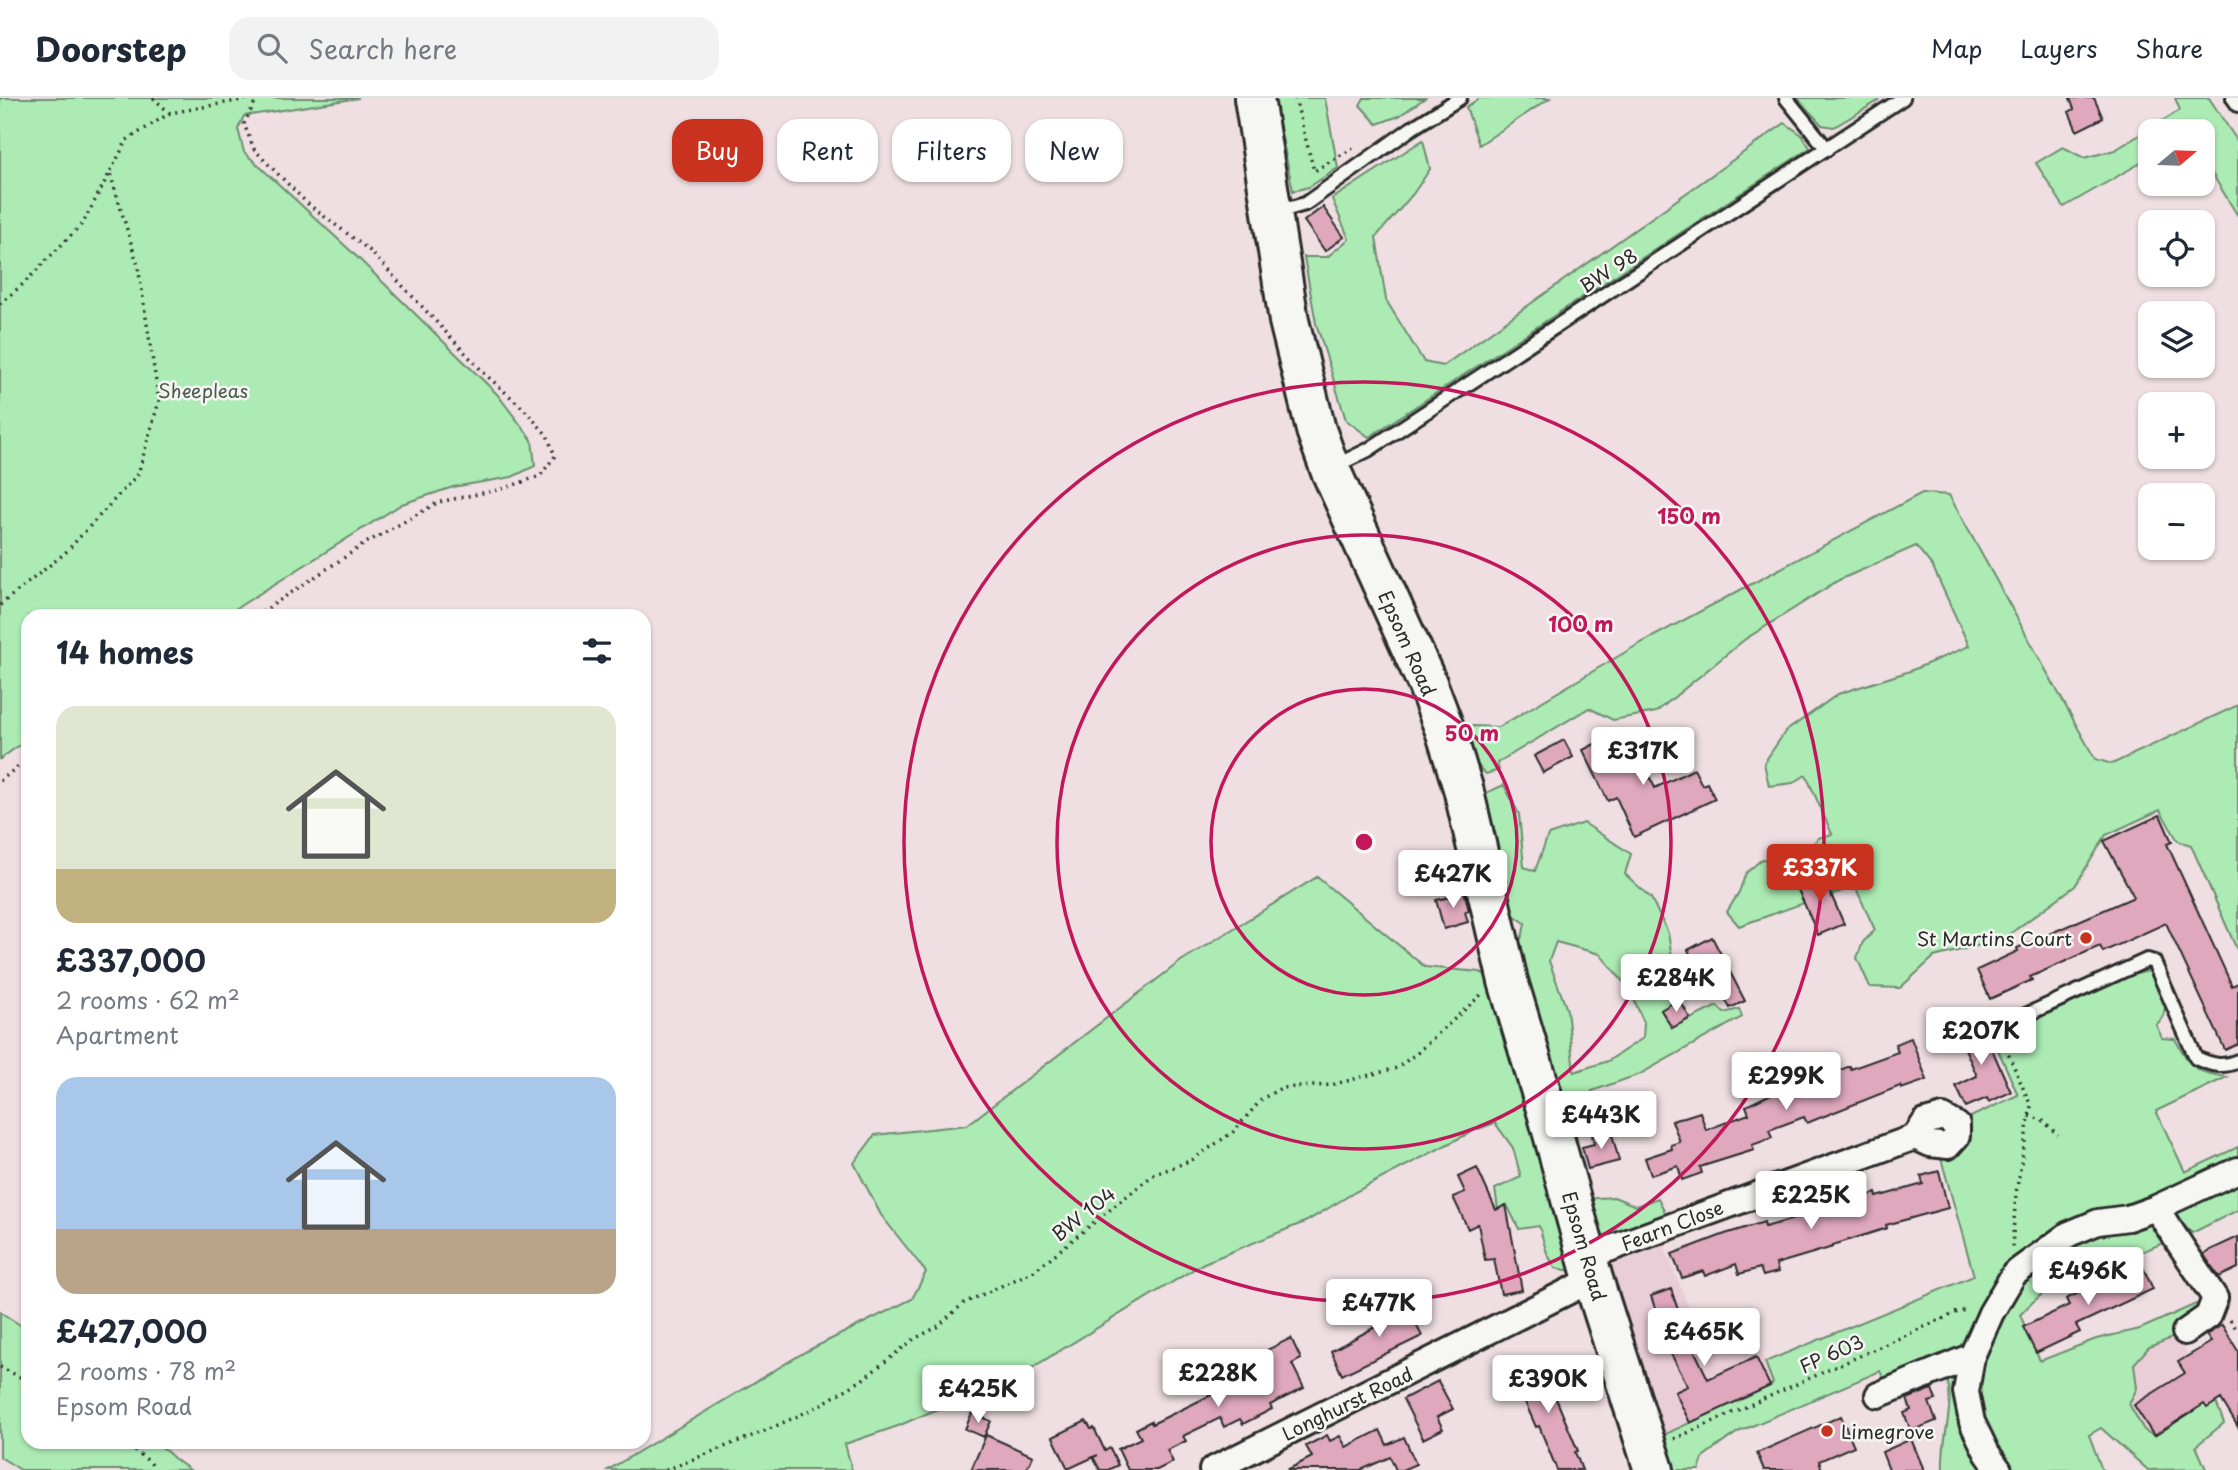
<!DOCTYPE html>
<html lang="en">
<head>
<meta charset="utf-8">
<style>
	:root { --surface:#fff; --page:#f2f2f3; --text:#1f2937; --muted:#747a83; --line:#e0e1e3; --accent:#c8321e }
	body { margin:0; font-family:"Playpen Sans",sans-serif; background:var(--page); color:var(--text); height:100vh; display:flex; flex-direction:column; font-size:26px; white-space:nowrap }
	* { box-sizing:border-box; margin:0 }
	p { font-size:23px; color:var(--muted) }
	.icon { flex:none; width:38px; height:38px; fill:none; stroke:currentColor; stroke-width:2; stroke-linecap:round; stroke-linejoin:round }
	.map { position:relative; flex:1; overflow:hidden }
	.drawer { position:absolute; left:21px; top:511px; width:630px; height:840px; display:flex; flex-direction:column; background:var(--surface); border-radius:21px; box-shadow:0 2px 5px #0004 }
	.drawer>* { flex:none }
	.banner { position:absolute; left:672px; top:21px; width:665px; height:63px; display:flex; gap:14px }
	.needle { width:46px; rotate:71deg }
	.tools { position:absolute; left:2138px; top:21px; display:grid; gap:14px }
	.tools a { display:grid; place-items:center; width:77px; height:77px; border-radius:14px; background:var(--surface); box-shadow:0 2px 5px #0004; font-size:35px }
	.price { position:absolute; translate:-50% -60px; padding:0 16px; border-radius:7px; background:#fff; color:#222; font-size:23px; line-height:46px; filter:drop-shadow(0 2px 4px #0008) }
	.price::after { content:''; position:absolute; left:50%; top:42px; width:21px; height:16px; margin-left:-10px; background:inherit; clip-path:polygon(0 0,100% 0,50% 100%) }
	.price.selected { background:var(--accent); color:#fff }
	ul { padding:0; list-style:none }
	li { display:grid; align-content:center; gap:14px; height:371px; padding:0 35px }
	li span { display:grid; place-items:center; height:217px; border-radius:21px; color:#555 }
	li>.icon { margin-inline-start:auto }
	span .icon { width:126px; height:126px; fill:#fffc; stroke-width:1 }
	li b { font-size:30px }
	h2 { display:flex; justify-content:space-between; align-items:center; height:84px; padding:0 35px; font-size:30px }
	.chip { padding:0 24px; border-radius:21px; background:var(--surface); box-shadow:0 2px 5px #0004; font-size:24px; line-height:63px }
	.chip.selected { background:var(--accent); color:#fff }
	header { display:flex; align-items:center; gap:42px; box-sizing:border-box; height:98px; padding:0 35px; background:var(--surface); border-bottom:2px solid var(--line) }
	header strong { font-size:33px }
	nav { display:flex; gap:38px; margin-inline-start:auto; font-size:24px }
	.search { width:490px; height:63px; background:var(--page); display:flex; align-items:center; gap:18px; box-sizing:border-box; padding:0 24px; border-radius:21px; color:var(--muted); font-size:26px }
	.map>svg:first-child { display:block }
	.built { fill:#eaced7 }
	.green { fill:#acecb4; stroke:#6c8c70; stroke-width:2; fill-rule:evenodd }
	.building { fill:#dfa8bd; stroke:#2b2b2b; stroke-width:2 }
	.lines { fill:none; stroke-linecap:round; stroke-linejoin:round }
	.service-casing { stroke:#2b2b2b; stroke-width:18 }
	.minor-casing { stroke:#2b2b2b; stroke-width:30 }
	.primary-casing { stroke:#2b2b2b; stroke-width:44 }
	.path { stroke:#2b2b2b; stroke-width:3.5; stroke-dasharray:2 5; stroke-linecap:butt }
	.service { stroke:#f6f6f2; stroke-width:12 }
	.minor { stroke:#f6f6f2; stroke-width:24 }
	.primary { stroke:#f6f6f2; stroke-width:38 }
	.ring { fill:none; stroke:#c2185b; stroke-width:3.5 }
	.poi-dot { fill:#c8321e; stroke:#f6f6f2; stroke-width:2.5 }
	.labels { text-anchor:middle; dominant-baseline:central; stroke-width:5; stroke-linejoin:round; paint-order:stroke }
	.street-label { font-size:19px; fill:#2b2b2b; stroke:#f6f6f2 }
	.park-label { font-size:19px; fill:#4b5b4d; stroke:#f6f6f2 }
	.poi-label { font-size:19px; fill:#2b2b2b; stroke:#f6f6f2; text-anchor:end }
	.centre { fill:#c2185b; stroke:#f6f6f2; stroke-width:3.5 }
	.ring-label { font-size:21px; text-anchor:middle; font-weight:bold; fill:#c2185b; stroke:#f6f6f2; stroke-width:5; stroke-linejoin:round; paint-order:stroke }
</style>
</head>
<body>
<header>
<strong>Doorstep</strong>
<div class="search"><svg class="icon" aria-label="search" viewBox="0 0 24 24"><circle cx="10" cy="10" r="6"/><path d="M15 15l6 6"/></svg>Search here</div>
<nav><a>Map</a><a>Layers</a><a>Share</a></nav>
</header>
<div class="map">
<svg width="2238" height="1372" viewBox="0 0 2238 1372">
	<rect width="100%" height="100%" fill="#efdfe2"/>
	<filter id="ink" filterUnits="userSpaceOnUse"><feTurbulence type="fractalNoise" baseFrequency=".0143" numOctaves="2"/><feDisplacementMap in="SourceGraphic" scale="14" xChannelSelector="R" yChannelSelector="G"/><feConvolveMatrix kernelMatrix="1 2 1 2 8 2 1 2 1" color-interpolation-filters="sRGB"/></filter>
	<g filter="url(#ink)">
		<!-- built -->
		<path class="built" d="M1662 1142 1701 1241 1750 1223 1773 1286 1659 1339 1598 1164Z
			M2177 1238 2189 1257 2178 1264 2204 1305 2154 1338 2144 1332 2129 1306 2137 1290 2134 1266 2149 1249Z"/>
		<!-- green -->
		<path class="green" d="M0 0H359L244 18 238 31 244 54 354 156 497 296 532 342 535 368 512 379 453 389 402 406 224 518H28V641L0 661Z
			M1274 0H1325L1338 70 1309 89 1293 93Z
			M1364 0H1425L1399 18 1377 26 1360 7Z
			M1480 0H1550L1479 47 1466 9Z
			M1797 0H1879L1878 3 1834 29 1822 27Z
			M2175 0H2209L2238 44V118L2203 61V33H2151V59L2064 109 2036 65 2063 49 2084 60 2115 52 2180 12Z
			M1785 25 1802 37 1810 50 1369 339 1346 322 1316 225 1304 159H1327L1349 141 1332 101 1423 42 1430 71 1413 96 1376 139 1386 202 1424 264 1443 268Z
			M1922 395 1949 397 2095 661 2112 666 2238 607V854L2191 747 2178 743 2160 712 2106 737 2075 788 2003 841 1934 859 1900 890 1870 889 1857 860 1863 844 1875 832 1855 788 1832 797 1822 776 1796 787 1804 805 1739 828 1727 814 1739 794 1746 775 1762 761 1797 766 1818 740 1832 736 1806 677 1793 685 1769 688 1764 665 1785 634 1838 596 1910 573 1969 548 1933 469 1916 448 1839 482 1744 542 1656 614 1613 622 1589 610 1497 665 1499 672 1486 676C1471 663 1466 647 1472 628L1499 629 1639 546Z
			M1504 687 1519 716 1524 769 1535 773 1548 737 1584 725 1631 756 1625 776 1651 800 1668 835 1679 901 1661 912 1672 930 1717 908 1724 915 1739 911 1742 919 1640 976 1592 993 1583 1011 1576 1038 1585 1078 1578 1079 1514 856 1523 836 1525 825 1508 813 1482 704 1488 694ZM1556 844 1600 856 1630 892 1644 925 1643 940 1608 963 1574 974 1567 912 1549 863Z
			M1317 779 1425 869 1480 874 1494 881 1572 1173 1555 1170 1547 1155 1539 1128 1519 1131 1507 1107 1498 1111 1495 1091 1521 1079 1513 1050 1495 1025 1475 1032 1355 1094 1307 1123 1204 1165 1028 1272 898 1328 845 1346 852 1372H608L805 1254 912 1201 926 1174 881 1117 854 1065 875 1037 967 1027 1181 863Z
			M2149 873C2159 893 2175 909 2156 927L2162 940 2175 941C2192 970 2192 974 2227 979L2156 1013 2185 1074 2238 1049V1112L2192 1135 2176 1120 2149 1102 1994 1191H1989L1963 1250 1887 1288 1880 1273 1738 1334 1704 1358 1699 1372H1666L1659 1339 1770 1288 1773 1285 1765 1264 1974 1178 1940 1057 1964 1022 2018 997 1996 947 2011 942 2009 932 2128 878Z
			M1614 1099 1636 1108 1658 1100 1665 1114 1653 1129 1608 1145 1592 1134 1584 1101Z
			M2152 1124 2163 1145 2142 1154 2126 1148C2088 1167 2048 1185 2020 1217L2040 1263 2096 1241 2140 1231 2196 1206 2202 1215 2177 1238 2149 1249 2134 1266 2137 1290 2129 1306 2144 1332 2154 1338 2204 1305 2216 1304 2224 1325 2196 1348 2206 1371 2148 1372 2101 1330 2089 1337 2102 1372H2013C2006 1362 1996 1352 1990 1342 1969 1302 1980 1264 2000 1227 2009 1209 2017 1204 2019 1183L2091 1134Z
			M0 1214 28 1232V1344H156L175 1361 190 1372H21L0 1359Z
			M1947 1278 1954 1279 1957 1284 1961 1326 1968 1345 1984 1372H1943C1941 1339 1955 1313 1947 1278Z"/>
		<!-- building -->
		<path class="building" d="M2070 0H2094L2103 20 2077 33 2069 14 2074 11Z
			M1323 109 1344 139 1325 153 1304 123Z
			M1618 634 1630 657 1637 653 1655 690 1694 671 1702 687 1707 685 1715 701 1634 739 1616 699 1608 703 1583 652Z
			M1564 642 1573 659 1543 675 1534 658Z
			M2160 717 2172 744 2167 746 2232 888 2238 885V946L2225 952 2166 825 2103 854 2100 848 2030 879 2032 882 1990 901 1977 872 2018 853 2017 850 2134 799 2104 743Z
			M1822 776 1844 826 1818 837 1796 787Z
			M1464 792 1469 813 1465 814 1468 824 1444 831 1436 802 1450 799 1448 796Z
			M1712 839 1745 903 1730 910 1723 897 1713 902 1688 852Z
			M1679 901 1690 920 1672 930 1661 912Z
			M1978 920 2011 994 1989 1004 1987 1000 1966 1009 1956 988 1977 978 1956 930Z
			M1911 940 1927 982 1901 991 1900 988 1807 1025 1804 1019 1769 1032 1772 1040 1752 1047 1754 1052 1700 1069 1702 1075 1682 1082 1678 1068 1651 1077 1645 1060 1672 1051 1671 1047 1680 1044 1672 1023 1700 1014 1706 1032 1749 1016 1746 1008 1769 997 1802 986 1803 991 1836 979 1835 974 1850 968 1851 971 1898 954 1895 946Z
			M1611 1032 1619 1063 1588 1071 1582 1049 1594 1046 1592 1037Z
			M1477 1070 1496 1112 1506 1107 1522 1192 1501 1196 1494 1161 1485 1162 1478 1126 1468 1131 1453 1099 1465 1094 1458 1079Z
			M1939 1073 1948 1110 1886 1127 1887 1130 1833 1147V1149L1776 1166 1778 1174 1763 1178 1760 1170 1739 1176 1736 1166 1705 1178 1703 1173 1682 1180 1672 1156 1725 1136 1764 1124 1765 1129 1836 1109 1835 1108 1876 1095 1877 1099 1923 1086 1921 1078Z
			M2238 1139V1170L2219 1179 2204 1157 2210 1152Z
			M2141 1165 2153 1191 2076 1227 2080 1234 2036 1255 2023 1229 2069 1207 2066 1201Z
			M1671 1191 1685 1233 1708 1281 1756 1259 1770 1288 1690 1325 1675 1294 1688 1288 1669 1252 1651 1198Z
			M1401 1198 1422 1238 1342 1277 1331 1253 1390 1221 1384 1207Z
			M2222 1227 2238 1253V1329L2221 1301 2207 1310 2204 1306 2154 1338 2134 1307 2185 1275 2178 1264 2211 1244 2206 1237Z
			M1291 1240 1301 1261 1292 1266 1304 1290 1270 1307 1272 1311 1243 1326 1240 1321 1224 1329 1220 1320 1183 1338 1186 1343 1167 1352 1173 1364 1157 1372H1128L1118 1351 1141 1340 1136 1331 1151 1323 1152 1326 1262 1272 1255 1258Z
			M1545 1262 1552 1277 1547 1279 1578 1353 1575 1354 1582 1372H1557L1539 1328 1536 1329 1513 1277Z
			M1438 1283 1453 1311 1437 1319 1443 1331 1423 1341 1403 1301Z
			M1932 1291 1936 1302 1929 1304 1936 1323 1911 1333 1904 1315 1911 1312 1907 1301Z
			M972 1315 991 1323 984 1339 965 1331Z
			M1841 1318 1854 1348 1819 1363 1822 1372H1764L1757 1355Z
			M1086 1323 1091 1331 1094 1330 1105 1353 1110 1350 1118 1367 1108 1372H1100L1093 1359 1098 1357 1068 1371 1053 1339Z
			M1380 1332 1387 1347 1404 1339 1416 1366 1402 1372H1396L1390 1359 1361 1372H1287L1312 1359 1306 1348 1327 1337 1330 1343 1340 1338 1346 1349Z
			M986 1337 1033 1358 1026 1372H971Z
			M1911 1341 1924 1372H1889L1882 1354Z"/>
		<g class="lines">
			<!-- service casing -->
			<g class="service-casing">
				<path id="service" d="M1786 0 1827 51
					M2233 0 2238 7
					M1277 114 1305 106 1412 30 1460 0
					M1333 369 1368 352 1903 0
					M1997 930 2147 862 2154 864 2196 960C2211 967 2223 970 2238 963"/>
			</g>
			<!-- minor casing -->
			<g class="minor-casing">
				<path id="minor" d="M2156 1110 2215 1200 2208 1218 2185 1234
					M1587 1159 1915 1039 1925 1024 1943 1019 1957 1027V1038L1948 1048 1930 1046 1915 1039
					M1878 1297 1972 1258
					M1212 1372 1593 1181
					M1999 1372 1987 1355 1972 1324 1966 1294 1972 1258 1991 1215 2014 1176 2069 1136 2098 1124 2128 1120 2156 1110 2238 1072"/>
			</g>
			<!-- primary casing -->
			<g class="primary-casing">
				<path id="primary" d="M1254 0 1289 223 1316 332 1330 371 1427 585 1446 635 1463 690 1508 883 1547 1014 1593 1181 1654 1372"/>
			</g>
			<!-- path -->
			<path class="path" d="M153 0 170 15 253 0
				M1295 0 1314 73 1353 50
				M0 206 23 186 83 125 127 42 170 15
				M0 507 65 455 138 376 159 303 138 168 110 75
				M256 518 366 445 439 404 502 391 540 378 555 358 547 337 523 310 486 277 369 152 309 107 271 69 254 51 244 26 257 0
				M0 683 28 660
				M2003 944 2031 1008 2016 1095 2012 1150
				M2029 1018 2042 1022 2058 1037
				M2230 1222 2238 1233
				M0 1269 28 1283
				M1674 1341 1960 1213H1967
				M123 1344 150 1364 155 1372
				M666 1372 767 1332 813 1311 862 1282 914 1241 937 1229 964 1205 1034 1173 1153 1077 1192 1062 1233 1034 1262 1001 1281 990 1331 987 1397 970 1418 954 1483 895"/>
			<!-- service -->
			<use href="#service" class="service"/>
			<!-- minor -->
			<use href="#minor" class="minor"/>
			<!-- primary -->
			<use href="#primary" class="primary"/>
		</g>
	</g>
	<!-- distance rings -->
	<g class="ring">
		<circle cx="1364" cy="744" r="153"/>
		<circle cx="1364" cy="744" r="307"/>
		<circle cx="1364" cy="744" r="460"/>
	</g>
	<!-- markers -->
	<g class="poi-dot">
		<circle cx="2086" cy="840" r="7"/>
		<circle cx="1827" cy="1333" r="7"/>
	</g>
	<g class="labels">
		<!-- street labels -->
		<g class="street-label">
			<text transform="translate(1608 172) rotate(-33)">BW 98</text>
			<text transform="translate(1408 545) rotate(66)">Epsom Road</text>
			<text transform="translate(1083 1115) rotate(-38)">BW 104</text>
			<text transform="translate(1672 1127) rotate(-21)">Fearn Close</text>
			<text transform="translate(1585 1148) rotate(74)">Epsom Road</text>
			<text transform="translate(1831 1255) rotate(-24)">FP 603</text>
			<text transform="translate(1347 1305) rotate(-26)">Longhurst Road</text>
		</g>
		<!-- park labels -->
		<g class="park-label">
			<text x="203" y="292">Sheepleas</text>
		</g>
		<!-- poi labels -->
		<g class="poi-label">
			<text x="2072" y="840">St Martins Court</text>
			<text x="1841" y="1333" text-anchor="start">Limegrove</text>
		</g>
	</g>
	<circle cx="1364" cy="744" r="10" class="centre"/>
	<g class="ring-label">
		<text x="1689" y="426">150 m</text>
		<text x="1581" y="534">100 m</text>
		<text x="1472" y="643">50 m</text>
	</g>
</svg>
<div class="tools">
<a><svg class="needle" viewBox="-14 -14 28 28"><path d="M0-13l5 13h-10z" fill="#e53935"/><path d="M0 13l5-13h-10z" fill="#747a83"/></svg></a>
<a><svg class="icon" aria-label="locate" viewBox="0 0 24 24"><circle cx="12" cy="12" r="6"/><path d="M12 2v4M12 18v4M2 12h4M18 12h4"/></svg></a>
<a><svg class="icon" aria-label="layers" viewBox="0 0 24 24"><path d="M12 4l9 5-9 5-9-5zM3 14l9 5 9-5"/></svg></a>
<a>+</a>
<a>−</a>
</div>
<b class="price" style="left:1643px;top:689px">£317K</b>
<b class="price selected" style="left:1820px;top:806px">£337K</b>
<b class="price" style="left:1453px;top:812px">£427K</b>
<b class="price" style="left:1676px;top:916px">£284K</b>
<b class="price" style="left:1981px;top:969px">£207K</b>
<b class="price" style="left:1786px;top:1014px">£299K</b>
<b class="price" style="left:1601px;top:1053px">£443K</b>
<b class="price" style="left:1811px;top:1133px">£225K</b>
<b class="price" style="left:2088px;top:1209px">£496K</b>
<b class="price" style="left:1379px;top:1241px">£477K</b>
<b class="price" style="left:1704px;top:1270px">£465K</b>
<b class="price" style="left:1218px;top:1311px">£228K</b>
<b class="price" style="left:1548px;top:1317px">£390K</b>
<b class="price" style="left:978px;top:1327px">£425K</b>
<div class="banner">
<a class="chip selected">Buy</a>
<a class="chip">Rent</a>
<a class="chip">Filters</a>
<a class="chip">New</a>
</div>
<section class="drawer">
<h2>14 homes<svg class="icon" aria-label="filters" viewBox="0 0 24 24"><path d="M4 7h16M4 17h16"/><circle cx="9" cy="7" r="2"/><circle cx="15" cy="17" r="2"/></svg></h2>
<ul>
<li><span style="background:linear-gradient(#dfe7d0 75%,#c2b280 0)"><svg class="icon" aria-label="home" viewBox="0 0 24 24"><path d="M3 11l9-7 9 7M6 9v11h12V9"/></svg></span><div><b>£337,000</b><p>2 rooms · 62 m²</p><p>Apartment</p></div></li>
<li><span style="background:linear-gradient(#a9c7e8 70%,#b9a48a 0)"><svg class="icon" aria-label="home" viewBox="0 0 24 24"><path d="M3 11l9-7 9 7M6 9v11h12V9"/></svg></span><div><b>£427,000</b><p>2 rooms · 78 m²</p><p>Epsom Road</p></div></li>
</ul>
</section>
</div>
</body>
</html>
